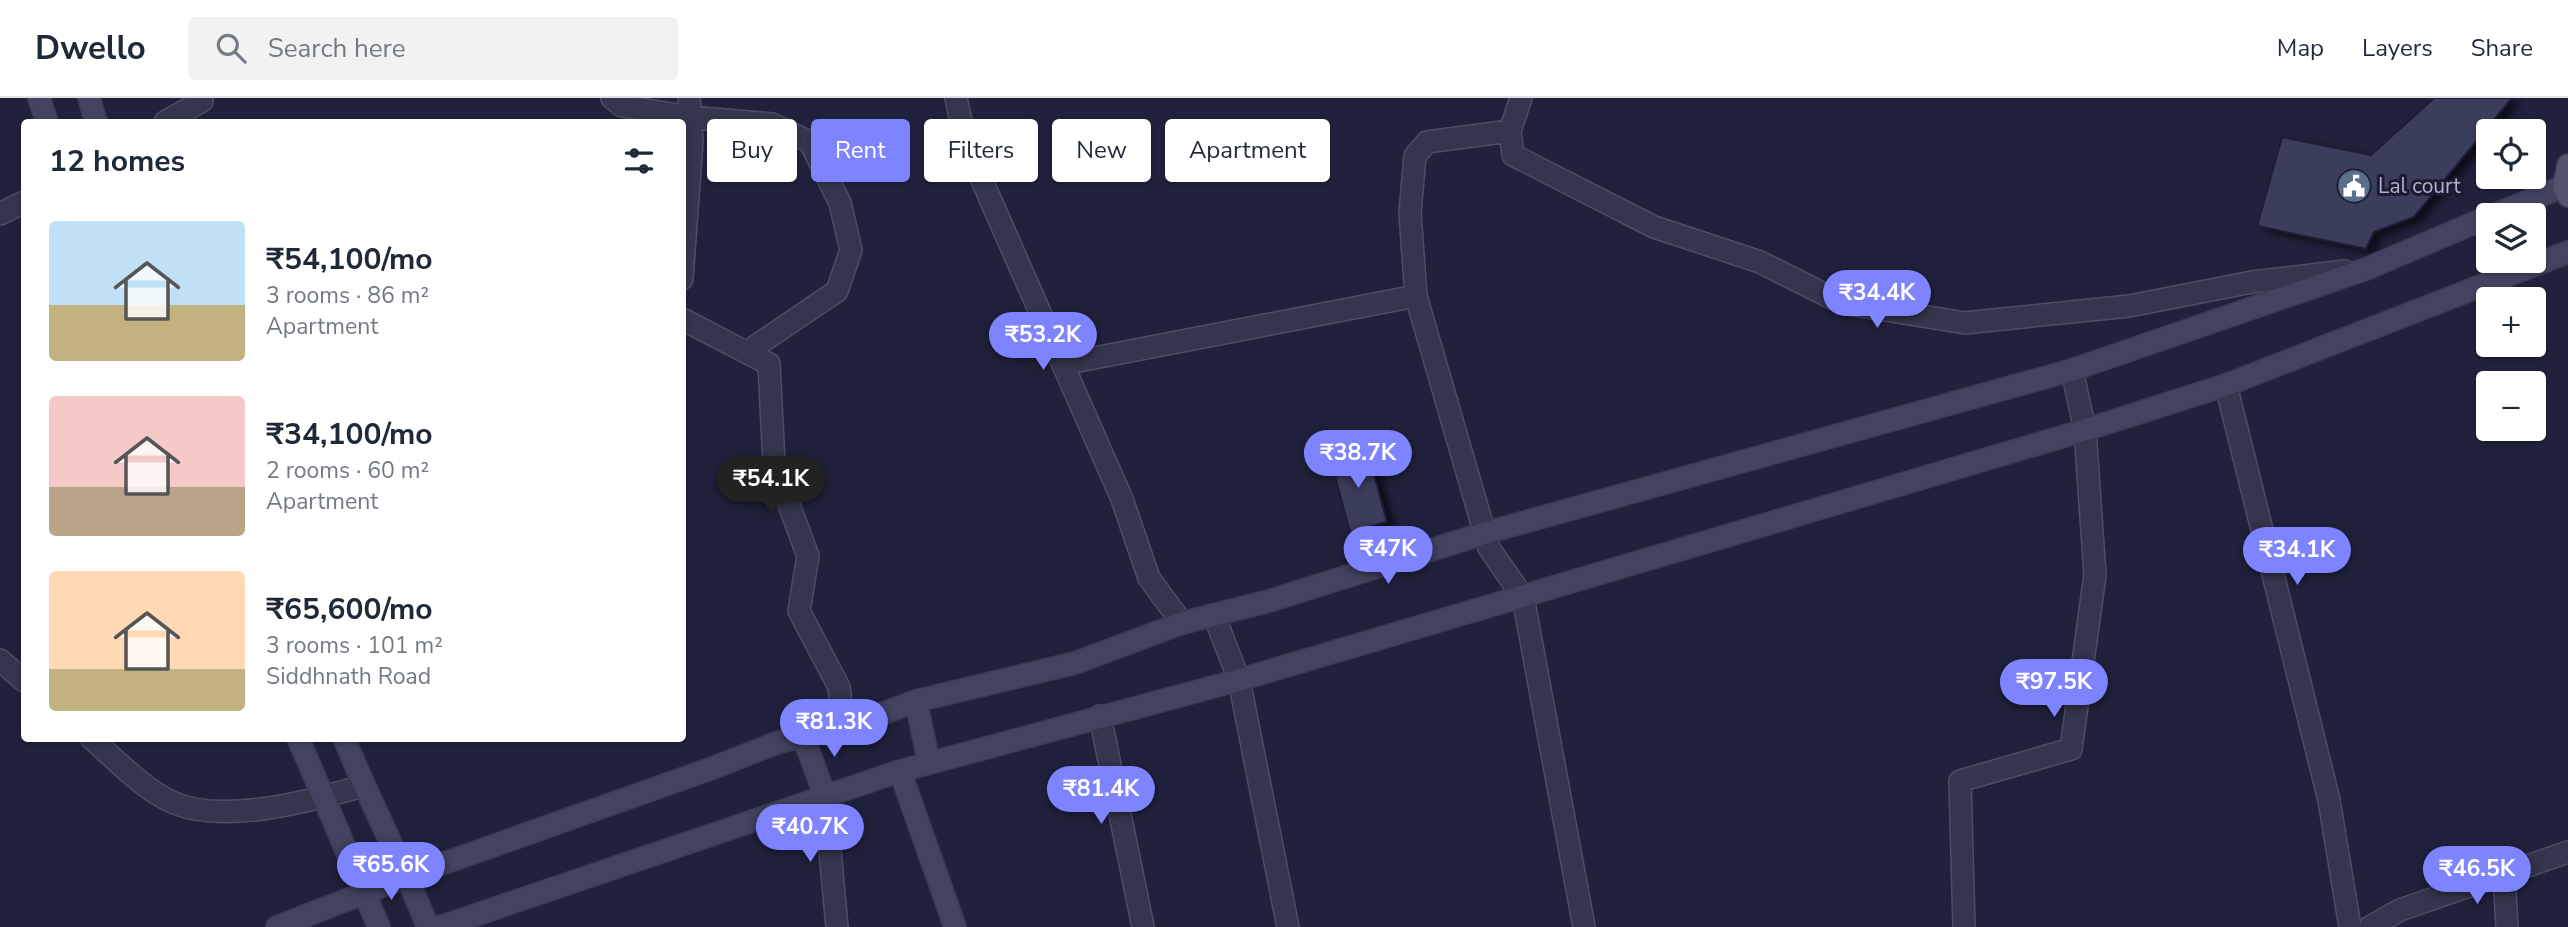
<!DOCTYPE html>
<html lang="en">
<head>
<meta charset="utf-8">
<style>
	:root { --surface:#fff; --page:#f2f2f3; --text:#1f2937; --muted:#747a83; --line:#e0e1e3; --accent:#7e83ff }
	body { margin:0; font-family:"Nunito Sans",sans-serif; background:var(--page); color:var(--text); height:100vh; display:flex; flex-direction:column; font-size:26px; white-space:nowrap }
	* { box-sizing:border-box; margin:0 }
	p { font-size:23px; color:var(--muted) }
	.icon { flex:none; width:38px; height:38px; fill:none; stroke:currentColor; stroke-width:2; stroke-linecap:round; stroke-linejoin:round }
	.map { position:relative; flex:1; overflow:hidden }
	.drawer { position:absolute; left:21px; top:21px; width:665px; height:623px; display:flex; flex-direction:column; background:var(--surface); border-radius:7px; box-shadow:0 2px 5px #0004 }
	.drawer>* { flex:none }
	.guide { position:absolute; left:707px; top:21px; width:665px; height:63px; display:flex; gap:14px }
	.tools { position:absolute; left:2476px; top:21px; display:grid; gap:14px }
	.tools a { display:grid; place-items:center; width:70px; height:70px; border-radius:7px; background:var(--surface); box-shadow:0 2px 5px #0004; font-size:35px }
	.price { position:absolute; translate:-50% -60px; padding:0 16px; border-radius:24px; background:var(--accent); color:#fff; font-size:23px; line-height:46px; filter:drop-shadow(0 2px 4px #0008) }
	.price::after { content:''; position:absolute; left:50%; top:42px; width:21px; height:16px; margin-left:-10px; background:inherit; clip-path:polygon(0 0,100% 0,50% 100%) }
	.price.current { background:#222; color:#fff }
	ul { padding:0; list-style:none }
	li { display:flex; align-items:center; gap:21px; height:175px; padding:0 28px }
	li span { display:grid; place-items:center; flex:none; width:196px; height:140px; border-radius:7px; color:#555 }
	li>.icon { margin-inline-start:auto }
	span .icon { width:84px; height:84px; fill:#fffc; stroke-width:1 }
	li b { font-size:30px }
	h2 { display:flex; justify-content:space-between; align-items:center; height:84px; padding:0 28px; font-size:30px }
	.tag { padding:0 24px; border-radius:7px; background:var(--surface); box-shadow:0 2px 5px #0004; font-size:24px; line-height:63px }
	.tag.current { background:var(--accent); color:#fff }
	header { display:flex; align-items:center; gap:42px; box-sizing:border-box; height:98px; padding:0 35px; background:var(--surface); border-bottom:2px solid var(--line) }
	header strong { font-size:33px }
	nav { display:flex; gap:38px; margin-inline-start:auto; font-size:24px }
	.search { width:490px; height:63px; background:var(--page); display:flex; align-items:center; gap:18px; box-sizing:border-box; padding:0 24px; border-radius:7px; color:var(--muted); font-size:26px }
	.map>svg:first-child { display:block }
	.building { fill:#3a3c5b; stroke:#1c1d34; stroke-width:2; filter:url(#shadow) }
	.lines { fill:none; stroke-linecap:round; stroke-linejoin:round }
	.street-casing { stroke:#4d4d65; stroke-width:24 }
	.secondary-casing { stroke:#3b3c53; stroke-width:24 }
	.primary-casing { stroke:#3b3c53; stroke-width:24 }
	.street { stroke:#34364d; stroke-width:21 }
	.secondary { stroke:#424360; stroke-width:21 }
	.primary { stroke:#52546d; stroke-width:21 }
	.labels { text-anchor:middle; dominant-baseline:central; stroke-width:6; stroke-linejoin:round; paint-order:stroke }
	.poi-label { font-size:21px; fill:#b0b0c9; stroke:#1a1b32; text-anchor:start }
</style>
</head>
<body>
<header>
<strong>Dwello</strong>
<div class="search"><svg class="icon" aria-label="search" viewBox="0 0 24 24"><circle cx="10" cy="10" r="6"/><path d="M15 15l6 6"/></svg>Search here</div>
<nav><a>Map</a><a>Layers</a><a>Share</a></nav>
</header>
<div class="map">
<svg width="2568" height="829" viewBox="0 0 2568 829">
	<defs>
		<filter id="shadow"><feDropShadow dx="8" dy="4.5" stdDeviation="3.5" flood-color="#0009"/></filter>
	</defs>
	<rect width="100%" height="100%" fill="#20223d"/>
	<!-- building -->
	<path class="building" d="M2434 0H2512L2414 119 2374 134 2366 151 2257 128 2282 39 2371 57Z
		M1367 350 1387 424 1350 434 1330 360Z"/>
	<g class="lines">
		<!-- street casing -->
		<g class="street-casing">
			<path id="street" d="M612 0 622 8 690 19 772 26 810 44 840 105 851 152 837 193 747 254
				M956 0 966 46 1122 401 1149 480 1182 525
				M1521 0 1510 33 1513 57 1654 129 1760 164 1842 205 1965 225 2129 208 2252 184 2345 173
				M165 24 202 3V0
				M1510 33 1427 44 1415 58 1410 115 1416 198 1489 450 1523 499 1584 829
				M0 116 24 104
				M682 181 692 43 689 0
				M682 221 769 266 774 366 808 458 799 513 839 589 844 630
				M1063 266 1416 198
				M2226 287 2329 702 2350 829
				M1214 517 1239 582 1288 829
				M0 562 24 583
				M1100 618 1143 829
				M91 640C116 662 142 690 172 704 223 727 311 703 363 688
				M825 698 837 829
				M2504 776 2507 829
				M1964 829 1960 683 2071 651 2095 477 2085 332 2072 272
				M2370 829 2400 812 2568 754"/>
		</g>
		<!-- secondary casing -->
		<g class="secondary-casing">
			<path id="secondary" d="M39 0 47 24
				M89 0 96 24
				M2494 117 2564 88
				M916 603 929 665
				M803 638 825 698
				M298 640 379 829
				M344 640C370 704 402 765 428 829
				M900 673 955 829
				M277 829 408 778 710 671 779 644 844 630 916 603 1075 565 1182 525 1269 503 1485 435 2072 272 2366 171 2488 119
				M440 829 900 673 1239 582 2085 332 2226 287 2568 154"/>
		</g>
		<!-- primary casing -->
		<g class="primary-casing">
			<path id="primary" d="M2568 67 2564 88 2568 98"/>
		</g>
		<!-- street -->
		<use href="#street" class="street"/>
		<!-- secondary -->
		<use href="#secondary" class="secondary"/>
		<!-- primary -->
		<use href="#primary" class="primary"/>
	</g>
	<!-- icons -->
	<defs>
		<g id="civic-disc" transform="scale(1.75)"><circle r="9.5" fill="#5c6f8a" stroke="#1a1b32"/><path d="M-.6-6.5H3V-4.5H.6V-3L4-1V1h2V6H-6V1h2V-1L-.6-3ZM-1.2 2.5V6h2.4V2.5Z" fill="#fff"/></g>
	</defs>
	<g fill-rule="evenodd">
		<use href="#civic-disc" x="2354" y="88"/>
	</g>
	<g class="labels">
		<!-- poi labels -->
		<g class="poi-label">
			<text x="2378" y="88">Lal court</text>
		</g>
	</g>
</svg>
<div class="tools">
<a><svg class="icon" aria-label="locate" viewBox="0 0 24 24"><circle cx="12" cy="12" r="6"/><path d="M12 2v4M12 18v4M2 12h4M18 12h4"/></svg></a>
<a><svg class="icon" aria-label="layers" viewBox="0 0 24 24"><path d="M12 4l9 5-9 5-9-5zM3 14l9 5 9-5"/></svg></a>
<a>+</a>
<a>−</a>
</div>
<b class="price" style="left:1877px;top:232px">₹34.4K</b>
<b class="price" style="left:1043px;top:274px">₹53.2K</b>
<b class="price" style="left:1358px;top:392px">₹38.7K</b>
<b class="price current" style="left:771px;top:418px">₹54.1K</b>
<b class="price" style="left:1388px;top:488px">₹47K</b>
<b class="price" style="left:2297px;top:489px">₹34.1K</b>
<b class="price" style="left:2054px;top:621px">₹97.5K</b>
<b class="price" style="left:834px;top:661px">₹81.3K</b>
<b class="price" style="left:1101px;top:728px">₹81.4K</b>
<b class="price" style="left:810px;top:766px">₹40.7K</b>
<b class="price" style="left:391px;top:804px">₹65.6K</b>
<b class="price" style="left:2477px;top:808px">₹46.5K</b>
<div class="guide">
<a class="tag">Buy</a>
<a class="tag current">Rent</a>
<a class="tag">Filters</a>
<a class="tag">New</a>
<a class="tag">Apartment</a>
</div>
<section class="drawer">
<h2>12 homes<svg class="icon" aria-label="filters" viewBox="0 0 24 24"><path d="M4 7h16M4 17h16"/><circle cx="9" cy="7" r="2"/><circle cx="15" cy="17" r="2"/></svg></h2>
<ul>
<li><span style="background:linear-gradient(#bfe0f5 60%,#c2b280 0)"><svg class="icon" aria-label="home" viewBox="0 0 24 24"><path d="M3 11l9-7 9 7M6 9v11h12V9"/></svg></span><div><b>₹54,100/mo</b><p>3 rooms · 86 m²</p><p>Apartment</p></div></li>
<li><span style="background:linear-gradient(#f6c9c9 65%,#b9a48a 0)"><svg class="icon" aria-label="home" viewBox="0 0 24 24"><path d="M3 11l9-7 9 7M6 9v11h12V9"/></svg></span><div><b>₹34,100/mo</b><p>2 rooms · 60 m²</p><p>Apartment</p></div></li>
<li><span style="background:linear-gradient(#ffd9b3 70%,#c2b280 0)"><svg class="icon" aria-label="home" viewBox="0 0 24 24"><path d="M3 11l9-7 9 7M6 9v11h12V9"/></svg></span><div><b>₹65,600/mo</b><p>3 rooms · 101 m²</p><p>Siddhnath Road</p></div></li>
</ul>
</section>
</div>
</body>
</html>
